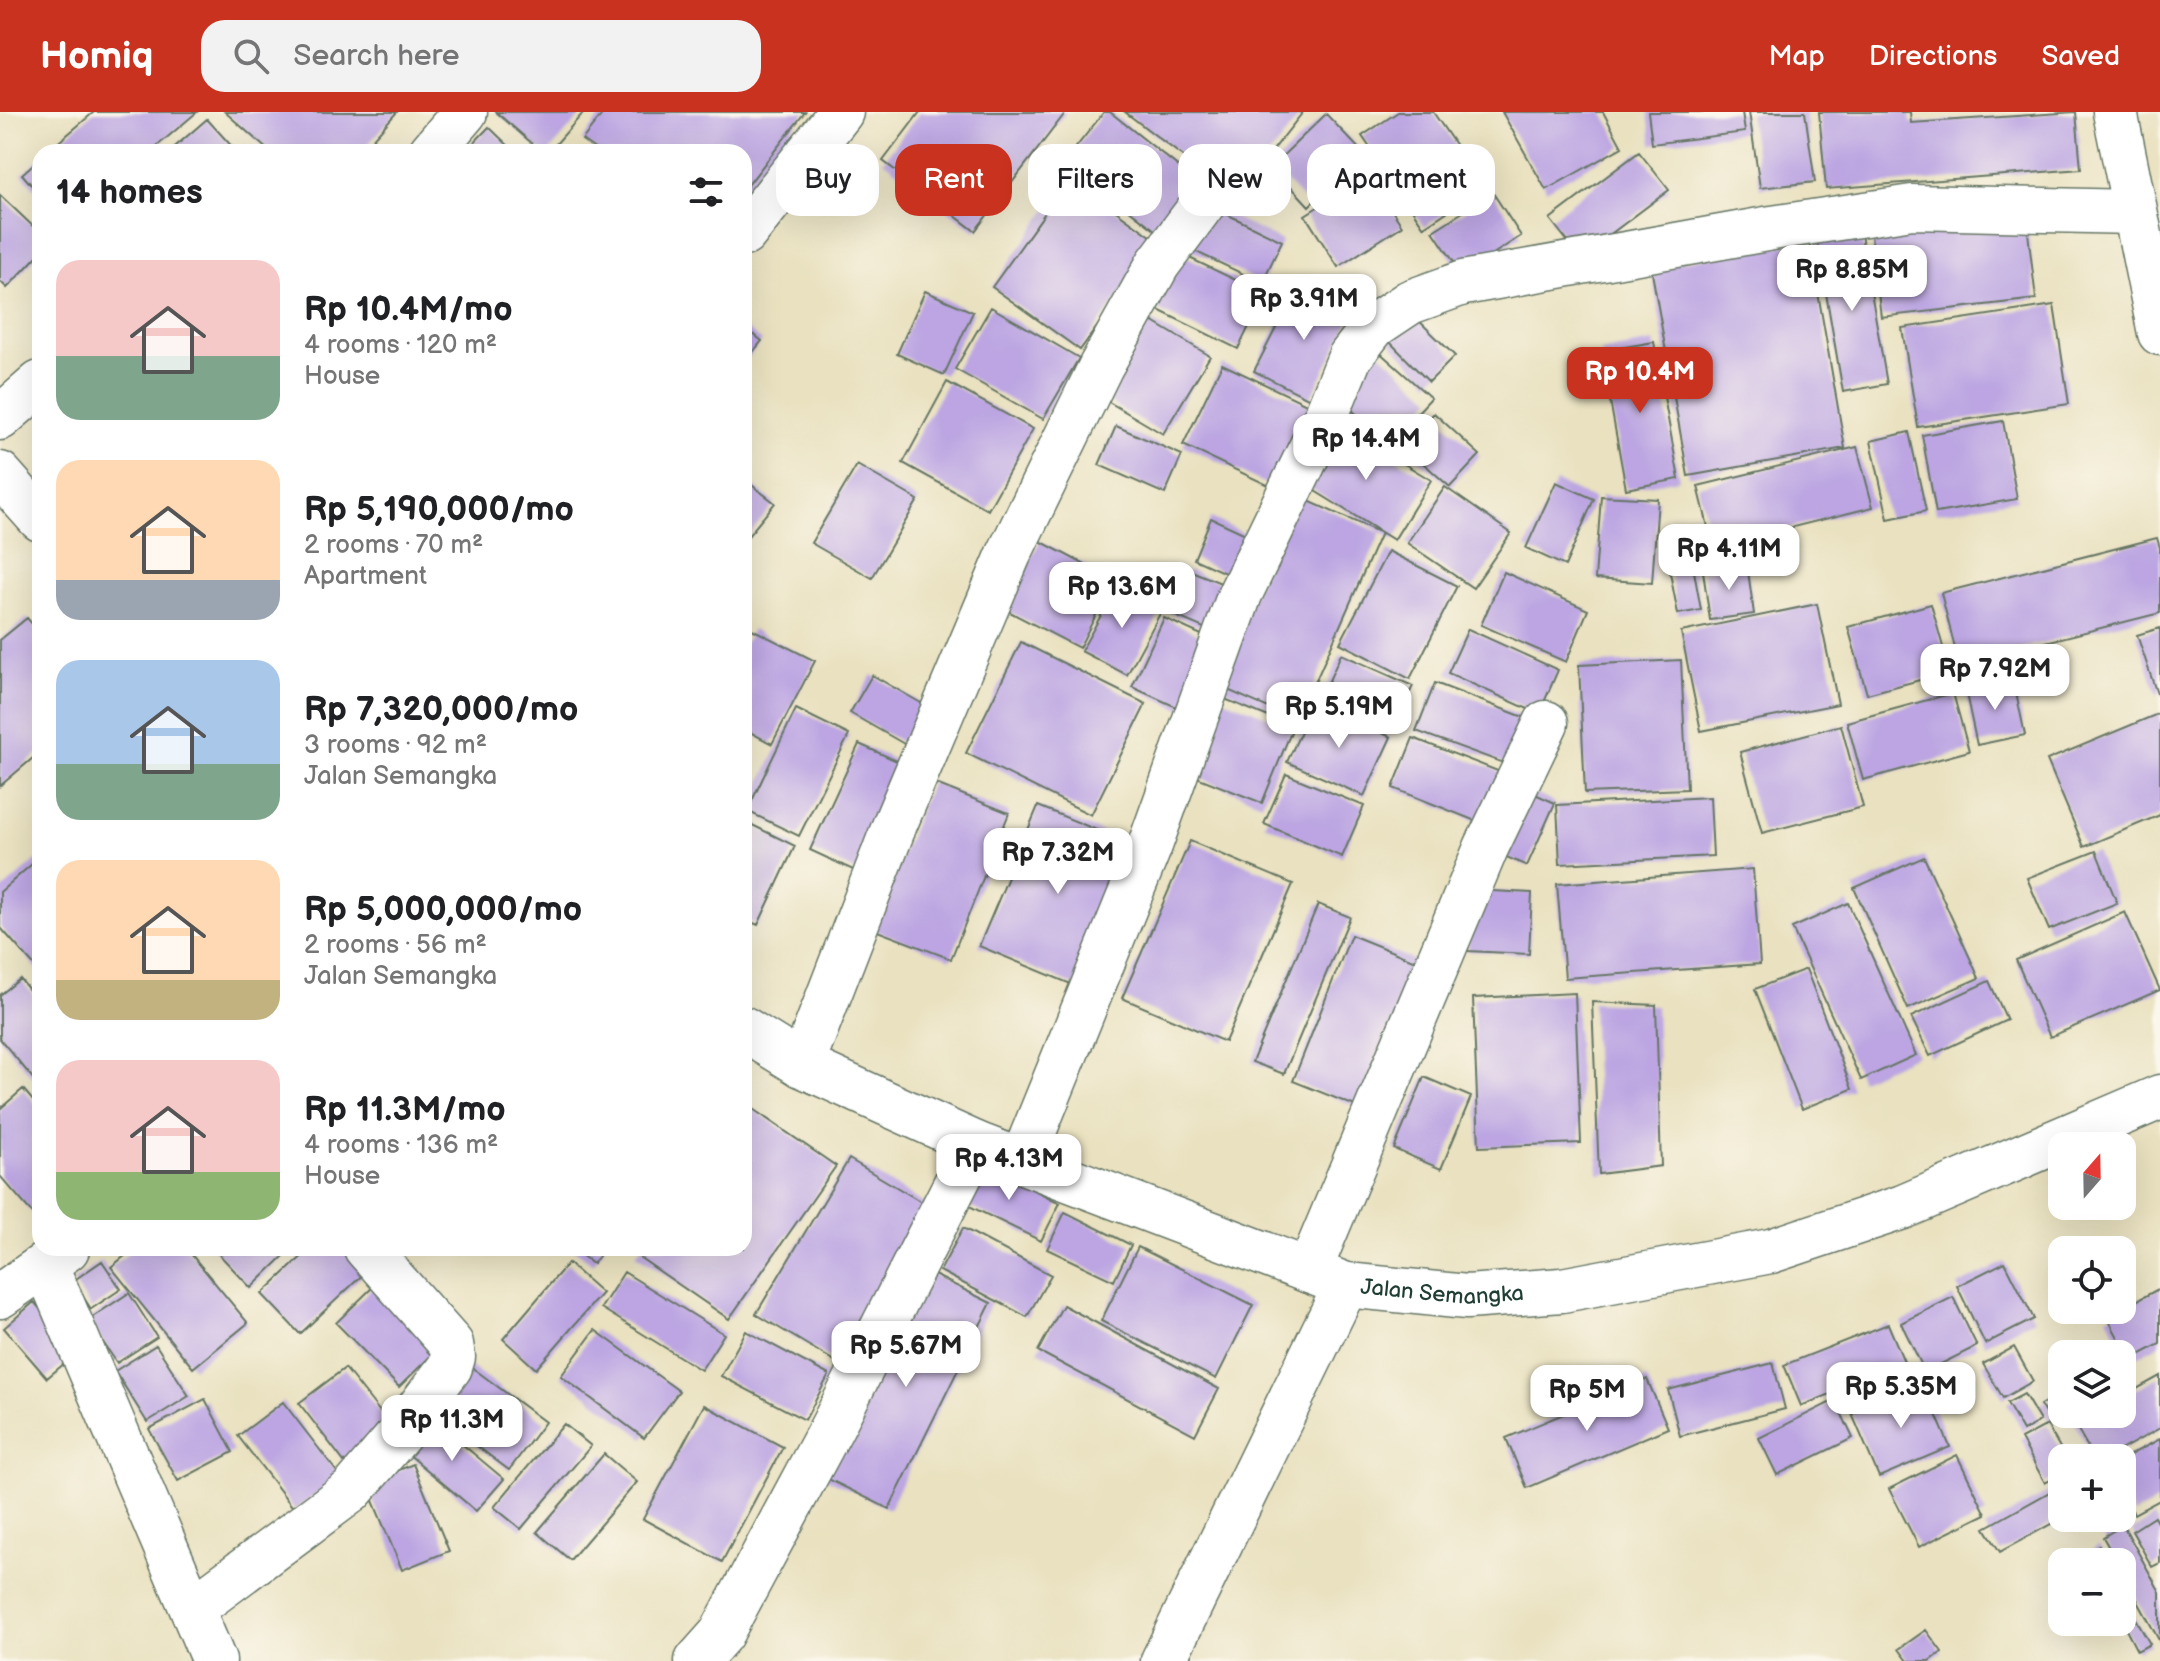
<!DOCTYPE html>
<html lang="en">
<head>
<meta charset="utf-8">
<style>
	:root { --surface:#fff; --page:#f2f2f2; --text:#202124; --muted:#757577; --accent:#c8321e }
	body { margin:0; font-family:"Balsamiq Sans",sans-serif; background:var(--page); color:var(--text); height:100vh; display:flex; flex-direction:column; font-size:30px; white-space:nowrap }
	* { box-sizing:border-box; margin:0 }
	p { font-size:26px; color:var(--muted) }
	.icon { flex:none; width:44px; height:44px; fill:none; stroke:currentColor; stroke-width:2; stroke-linecap:round; stroke-linejoin:round }
	.map { position:relative; flex:1; overflow:hidden }
	.drawer { position:absolute; left:32px; top:32px; width:720px; height:1112px; display:flex; flex-direction:column; background:var(--surface); border-radius:24px; box-shadow:0 8px 32px #0002 }
	.drawer>* { flex:none }
	.banner { position:absolute; left:776px; top:32px; width:760px; height:72px; display:flex; gap:16px }
	.needle { width:52px; rotate:20deg }
	.fabs { position:absolute; left:2048px; top:1020px; display:grid; gap:16px }
	.fabs a { display:grid; place-items:center; width:88px; height:88px; border-radius:16px; background:var(--surface); box-shadow:0 8px 32px #0002; font-size:40px }
	.price { position:absolute; translate:-50% -68px; padding:0 18px; border-radius:16px; background:#fff; color:#222; font-size:26px; line-height:52px; filter:drop-shadow(0 2px 4px #0008) }
	.price::after { content:''; position:absolute; left:50%; top:48px; width:24px; height:18px; margin-left:-12px; background:inherit; clip-path:polygon(0 0,100% 0,50% 100%) }
	.price.current { background:var(--accent); color:#fff }
	ul { padding:0; list-style:none }
	li { display:flex; align-items:center; gap:24px; height:200px; padding:0 24px }
	li span { display:grid; place-items:center; flex:none; width:224px; height:160px; border-radius:24px; color:#555 }
	li>.icon { margin-inline-start:auto }
	span .icon { width:96px; height:96px; fill:#fffc; stroke-width:1 }
	li b { font-size:34px }
	h2 { display:flex; justify-content:space-between; align-items:center; height:96px; padding:0 24px; font-size:34px }
	.chip { padding:0 28px; border-radius:24px; background:var(--surface); box-shadow:0 8px 32px #0002; font-size:28px; line-height:72px }
	.chip.current { background:var(--accent); color:#fff }
	header { display:flex; align-items:center; gap:48px; box-sizing:border-box; height:112px; padding:0 40px; background:var(--accent); color:#fff }
	header strong { font-size:38px }
	nav { display:flex; gap:44px; margin-inline-start:auto; font-size:28px }
	.search { width:560px; height:72px; background:var(--page); display:flex; align-items:center; gap:20px; box-sizing:border-box; padding:0 28px; border-radius:24px; color:var(--muted); font-size:30px }
	.map>svg:first-child { display:block }
	.building { fill:#bca5e2 }
	.lines { fill:none; stroke-linecap:round; stroke-linejoin:round }
	.street-casing { stroke:#667665; stroke-width:47 }
	.secondary-casing { stroke:#667665; stroke-width:47 }
	.primary-casing { stroke:#667665; stroke-width:47 }
	.street { stroke:#fff; stroke-width:44 }
	.secondary { stroke:#fff; stroke-width:44 }
	.primary { stroke:#fff; stroke-width:44 }
	.labels { text-anchor:middle; dominant-baseline:central; stroke-width:7; stroke-linejoin:round; paint-order:stroke }
	.street-label { font-size:22px; fill:#1f3d34; stroke:#fbf7ec }
</style>
</head>
<body>
<header>
<strong>Homiq</strong>
<div class="search"><svg class="icon" aria-label="search" viewBox="0 0 24 24"><circle cx="10" cy="10" r="6"/><path d="M15 15l6 6"/></svg>Search here</div>
<nav><a>Map</a><a>Directions</a><a>Saved</a></nav>
</header>
<div class="map">
<svg width="2160" height="1549" viewBox="0 0 2160 1549">
	<rect width="100%" height="100%" fill="#fbf7ec"/>
	<filter id="ink" filterUnits="userSpaceOnUse"><feTurbulence type="fractalNoise" baseFrequency=".0125" numOctaves="2"/><feDisplacementMap in="SourceGraphic" scale="16" xChannelSelector="R" yChannelSelector="G"/><feConvolveMatrix kernelMatrix="1 2 1 2 8 2 1 2 1" color-interpolation-filters="sRGB"/></filter>
	<filter id="wash" filterUnits="userSpaceOnUse"><feTurbulence type="fractalNoise" baseFrequency=".006" numOctaves="4" result="noise"/><feDisplacementMap in="SourceGraphic" scale="32" xChannelSelector="R" yChannelSelector="G"/><feGaussianBlur stdDeviation="1.8" result="paint"/><feColorMatrix in="noise" values="0 0 0 0 0 0 0 0 0 0 0 0 0 0 0 0 0 1.4 0 .05"/><feComposite in="paint" operator="in"/></filter>
	<g filter="url(#wash)">
		<rect width="100%" height="100%" fill="#e9e1bf"/>
		<g id="blocks">
			<!-- building -->
			<path class="building" d="M94 0H197L150 40H47Z
				M225 0H397L361 40H270Z
				M496 0H584L549 40H542Z
				M604 0H805L744 78V40H599L582 28Z
				M920 0H1066L975 119 883 49Z
				M1104 0H1110L1200 72 1160 122 1066 48Z
				M1125 0H1303L1236 85Z
				M1398 0H1433L1484 75 1424 115 1362 24Z
				M1502 0H1603L1622 35 1546 78Z
				M1648 0H1742L1745 20 1652 32Z
				M1749 0H1805L1815 70 1760 76Z
				M1819 0H1910L1911 11 2076 0 2081 57 1826 77Z
				M1326 2 1364 42 1309 94 1272 54Z
				M207 7 237 40H169Z
				M489 15 515 40H465Z
				M1639 40 1669 78 1580 145 1550 107Z
				M40 46V83L22 62Z
				M1369 63 1402 114 1338 155 1305 103Z
				M1070 66 1159 130 1080 238 992 175Z
				M1493 81 1521 124 1462 162 1433 119Z
				M0 83 40 121V141L7 176 0 169Z
				M1210 94 1282 129 1262 171 1190 137Z
				M2026 104 2036 187 1881 205 1871 121Z
				M1861 122 1887 272 1843 280 1817 129Z
				M1809 129 1845 336 1688 364 1651 155Z
				M1179 141 1265 182 1238 237 1154 196Z
				M1298 173 1353 202 1310 287 1254 259Z
				M925 179 973 200 944 263 897 242Z
				M2054 193 2069 292 1918 315 1902 216Z
				M991 195 1079 246 1043 307 955 257Z
				M1407 197 1455 244 1429 270 1382 222Z
				M1145 205 1210 244 1163 322 1097 283Z
				M744 215 762 229 744 251Z
				M1654 230 1679 367 1626 377 1601 239Z
				M1377 238 1431 286 1389 331 1336 284Z
				M1222 252 1315 296 1276 377 1183 333Z
				M947 270 1033 317 988 398 903 351Z
				M1434 301 1480 343 1450 375 1404 334Z
				M2003 309 2017 387 1936 401 1922 323Z
				M1338 312 1431 368 1394 428 1302 371Z
				M1116 314 1182 343 1165 382 1099 353Z
				M1909 320 1926 399 1888 407 1871 329Z
				M1857 335 1873 395 1713 435 1698 374Z
				M857 353 918 388 872 466 811 431Z
				M744 367 775 391 744 429Z
				M1556 370 1594 387 1565 454 1526 436Z
				M1445 375 1511 421 1473 476 1407 431Z
				M1297 384 1381 421 1298 609 1214 572Z
				M1601 384 1658 387 1652 471 1595 467Z
				M1211 406 1252 425 1234 465 1194 447Z
				M1688 426 1701 498 1678 502 1664 430Z
				M2157 426 2160 436V501L1959 552 1941 481Z
				M1040 429 1114 468 1079 536 1004 497Z
				M1388 439 1457 474 1410 567 1340 531Z
				M1747 452 1754 502 1710 508 1703 459Z
				M1189 458 1231 475 1213 520 1171 502Z
				M1504 460 1588 498 1566 550 1481 513Z
				M1118 473 1162 498 1127 563 1081 539Z
				M1817 492 1838 592 1701 619 1681 520Z
				M1931 492 1950 560 1867 582 1848 515Z
				M27 506 40 521V640L0 674V528Z
				M1164 506 1217 530 1185 599 1132 575Z
				M2160 516V581L2157 582 2137 523Z
				M752 517 815 549 772 632 744 617V533Z
				M1468 517 1558 558 1539 602 1448 561Z
				M1021 530 1146 592 1091 703 966 641Z
				M1341 542 1413 574 1392 618 1321 586Z
				M1681 548 1687 677 1585 681 1579 553Z
				M872 563 928 595 906 633 850 601Z
				M2013 566 2025 623 1977 633 1965 577Z
				M1435 571 1534 609 1517 656 1416 619Z
				M1953 581 1969 639 1863 668 1847 610Z
				M1215 583 1293 615 1262 691 1184 660Z
				M1314 591 1391 625 1364 684 1287 650Z
				M796 597 849 623 799 724 747 699Z
				M2160 601V703L2084 735 2047 648Z
				M1841 613 1863 695 1762 721 1740 640Z
				M1413 626 1503 661 1483 712 1393 676Z
				M859 632 915 657 866 764 810 738Z
				M1286 662 1364 694 1342 745 1264 712Z
				M931 670 1009 701 951 847 872 817Z
				M1524 677 1555 691 1527 754 1495 740Z
				M1710 685 1713 744 1560 752 1557 693Z
				M1038 694 1136 734 1078 875 979 834Z
				M744 709 795 734 758 813 744 807Z
				M1190 729 1293 772 1225 930 1122 886Z
				M2096 739 2117 791 2049 818 2027 766Z
				M40 745V856L38 858 0 815V780Z
				M1924 745 1979 866 1908 897 1854 776Z
				M1753 757 1760 852 1565 866 1557 772Z
				M1471 778 1532 781 1529 842 1468 839Z
				M1848 791 1916 943 1861 968 1792 816Z
				M1318 792 1350 805 1284 962 1252 950Z
				M2125 800 2160 878 2050 925 2016 848Z
				M1351 823 1423 852 1365 998 1293 969Z
				M1806 857 1852 977 1802 997 1755 877Z
				M20 867 40 891V975L0 927V883Z
				M1989 869 2007 908 1930 944 1911 905Z
				M1575 881 1581 1031 1479 1035 1473 886Z
				M1592 890 1656 893 1661 1054 1599 1062Z
				M1424 965 1471 985 1441 1057 1394 1037Z
				M23 977 40 997V1110L0 1064V997Z
				M744 991 836 1054 729 1207 636 1143 641 1136H744Z
				M849 1047 930 1095 836 1250 756 1202Z
				M978 1050 1060 1091 1041 1129 959 1089Z
				M1065 1100 1131 1133 1114 1169 1047 1137Z
				M963 1116 1051 1163 1027 1205 940 1159Z
				M1138 1135 1253 1193 1216 1267 1101 1209Z
				M135 1136H186L248 1211 193 1256 111 1155Z
				M213 1136H279L285 1143 251 1176Z
				M311 1136H355L372 1154 300 1222 262 1182Z
				M572 1136H605L593 1152Z
				M102 1149 121 1177 91 1197 73 1169Z
				M2005 1150 2034 1207 1985 1232 1957 1174Z
				M568 1151 602 1181 536 1257 503 1227Z
				M922 1157 991 1191 889 1397 820 1363Z
				M624 1160 724 1222 701 1258 601 1196Z
				M381 1167 445 1230 399 1275 336 1211Z
				M2160 1176V1232L2130 1248 2107 1205Z
				M129 1181 157 1225 117 1251 88 1208Z
				M1953 1185 1977 1234 1925 1260 1901 1211Z
				M34 1190 78 1240 47 1266 4 1216Z
				M1063 1193 1219 1277 1195 1323 1038 1239Z
				M1888 1212 1905 1252 1801 1294 1784 1253Z
				M595 1218 679 1279 644 1326 561 1264Z
				M746 1219 829 1263 805 1308 721 1264Z
				M156 1233 189 1284 147 1310 115 1259Z
				M2014 1235 2033 1269 2003 1286 1983 1252Z
				M1773 1251 1785 1297 1680 1324 1668 1278Z
				M470 1254 545 1310 509 1358 434 1302Z
				M345 1256 392 1315 345 1351 299 1291Z
				M2160 1264V1316L2106 1346H2094L2074 1311 2091 1302H2122V1285Z
				M1647 1267 1668 1316 1527 1376 1506 1326Z
				M1923 1272 1950 1335 1879 1365 1852 1302Z
				M2024 1282 2040 1309 2023 1319 2007 1291Z
				M2052 1286 2061 1303 2050 1309 2040 1293Z
				M205 1287 233 1340 178 1369 149 1317Z
				M1835 1288 1853 1326 1777 1363 1759 1326Z
				M283 1290 340 1364 295 1398 238 1324Z
				M704 1293 783 1335 722 1450 643 1407Z
				M426 1302 504 1367 476 1399 400 1335Z
				M564 1312 591 1334 521 1417 494 1395Z
				M2047 1313 2066 1346H2062V1362L2045 1371 2021 1327Z
				M2160 1327V1388L2134 1402 2122 1381V1347Z
				M604 1342 637 1370 570 1448 537 1420Z
				M1957 1343 1986 1402 1919 1435 1889 1377Z
				M413 1352 449 1439 402 1458 366 1372Z
				M2062 1373V1406L2000 1440 1985 1416Z
				M2154 1405 2160 1416V1451L2152 1455 2132 1419Z
				M2123 1413 2160 1480V1530L2122 1460V1450H2117L2103 1425Z
				M2099 1434 2108 1450H2088L2084 1443Z
				M2134 1504 2150 1532 2137 1539 2122 1510Z
				M1926 1518 1942 1540 1930 1549H1908L1899 1537Z"/>
		</g>
	</g>
	<g filter="url(#ink)">
		<use href="#blocks" fill-opacity="0" stroke="#667665" stroke-width="2"/>
		<g class="lines">
			<!-- street casing -->
			<g class="street-casing">
				<path id="street" d="M431 40 465 0
					M744 122 841 0
					M0 306 40 271
					M802 953 895 712 1009 442 1101 254 1158 152 1208 85
					M1022 1049 1149 736 1240 482 1324 309 1350 245 1374 214 1410 190 1463 171 1772 116 1912 95 2134 100
					M46 1154 192 1497 351 1379 399 1323 450 1255 453 1245 451 1232 366 1136
					M1309 1159 1486 736 1546 611
					M0 1184 67 1137
					M192 1497 214 1549
					M697 1549 721 1522 832 1315 976 1032"/>
			</g>
			<!-- secondary casing -->
			<g class="secondary-casing">
				<path id="secondary" d="M2115 0 2160 221
					M1163 1549 1346 1173"/>
			</g>
			<!-- primary casing -->
			<g class="primary-casing">
				<g id="primary">
					<path d="M0 362 40 407"/>
					<path id="s1" d="M744 917 802 953 976 1032 1346 1173 1467 1185 1562 1178 1771 1139 1903 1095 2160 985"/>
				</g>
			</g>
			<!-- street -->
			<use href="#street" class="street"/>
			<!-- secondary -->
			<use href="#secondary" class="secondary"/>
			<!-- primary -->
			<use href="#primary" class="primary"/>
		</g>
	</g>
	<g class="labels">
		<!-- street labels -->
		<g class="street-label">
			<text stroke="none"><textPath href="#s1" startOffset="752">Jalan Semangka</textPath></text>
		</g>
	</g>
</svg>
<div class="fabs">
<a><svg class="needle" viewBox="-14 -14 28 28"><path d="M0-13l5 13h-10z" fill="#e53935"/><path d="M0 13l5-13h-10z" fill="#757577"/></svg></a>
<a><svg class="icon" aria-label="locate" viewBox="0 0 24 24"><circle cx="12" cy="12" r="6"/><path d="M12 2v4M12 18v4M2 12h4M18 12h4"/></svg></a>
<a><svg class="icon" aria-label="layers" viewBox="0 0 24 24"><path d="M12 4l9 5-9 5-9-5zM3 14l9 5 9-5"/></svg></a>
<a>+</a>
<a>−</a>
</div>
<b class="price" style="left:1852px;top:201px">Rp 8.85M</b>
<b class="price" style="left:1304px;top:230px">Rp 3.91M</b>
<b class="price current" style="left:1640px;top:303px">Rp 10.4M</b>
<b class="price" style="left:1366px;top:370px">Rp 14.4M</b>
<b class="price" style="left:1729px;top:480px">Rp 4.11M</b>
<b class="price" style="left:1122px;top:518px">Rp 13.6M</b>
<b class="price" style="left:1995px;top:600px">Rp 7.92M</b>
<b class="price" style="left:1339px;top:638px">Rp 5.19M</b>
<b class="price" style="left:1058px;top:784px">Rp 7.32M</b>
<b class="price" style="left:1009px;top:1090px">Rp 4.13M</b>
<b class="price" style="left:906px;top:1277px">Rp 5.67M</b>
<b class="price" style="left:1901px;top:1318px">Rp 5.35M</b>
<b class="price" style="left:1587px;top:1321px">Rp 5M</b>
<b class="price" style="left:452px;top:1351px">Rp 11.3M</b>
<div class="banner">
<a class="chip">Buy</a>
<a class="chip current">Rent</a>
<a class="chip">Filters</a>
<a class="chip">New</a>
<a class="chip">Apartment</a>
</div>
<section class="drawer">
<h2>14 homes<svg class="icon" aria-label="filters" viewBox="0 0 24 24"><path d="M4 7h16M4 17h16"/><circle cx="9" cy="7" r="2"/><circle cx="15" cy="17" r="2"/></svg></h2>
<ul>
<li><span style="background:linear-gradient(#f6c9c9 60%,#7fa58c 0)"><svg class="icon" aria-label="home" viewBox="0 0 24 24"><path d="M3 11l9-7 9 7M6 9v11h12V9"/></svg></span><div><b>Rp 10.4M/mo</b><p>4 rooms · 120 m²</p><p>House</p></div></li>
<li><span style="background:linear-gradient(#ffd9b3 75%,#9aa5b1 0)"><svg class="icon" aria-label="home" viewBox="0 0 24 24"><path d="M3 11l9-7 9 7M6 9v11h12V9"/></svg></span><div><b>Rp 5,190,000/mo</b><p>2 rooms · 70 m²</p><p>Apartment</p></div></li>
<li><span style="background:linear-gradient(#a9c7e8 65%,#7fa58c 0)"><svg class="icon" aria-label="home" viewBox="0 0 24 24"><path d="M3 11l9-7 9 7M6 9v11h12V9"/></svg></span><div><b>Rp 7,320,000/mo</b><p>3 rooms · 92 m²</p><p>Jalan Semangka</p></div></li>
<li><span style="background:linear-gradient(#ffd9b3 75%,#c2b280 0)"><svg class="icon" aria-label="home" viewBox="0 0 24 24"><path d="M3 11l9-7 9 7M6 9v11h12V9"/></svg></span><div><b>Rp 5,000,000/mo</b><p>2 rooms · 56 m²</p><p>Jalan Semangka</p></div></li>
<li><span style="background:linear-gradient(#f6c9c9 70%,#8fb573 0)"><svg class="icon" aria-label="home" viewBox="0 0 24 24"><path d="M3 11l9-7 9 7M6 9v11h12V9"/></svg></span><div><b>Rp 11.3M/mo</b><p>4 rooms · 136 m²</p><p>House</p></div></li>
</ul>
</section>
</div>
</body>
</html>
